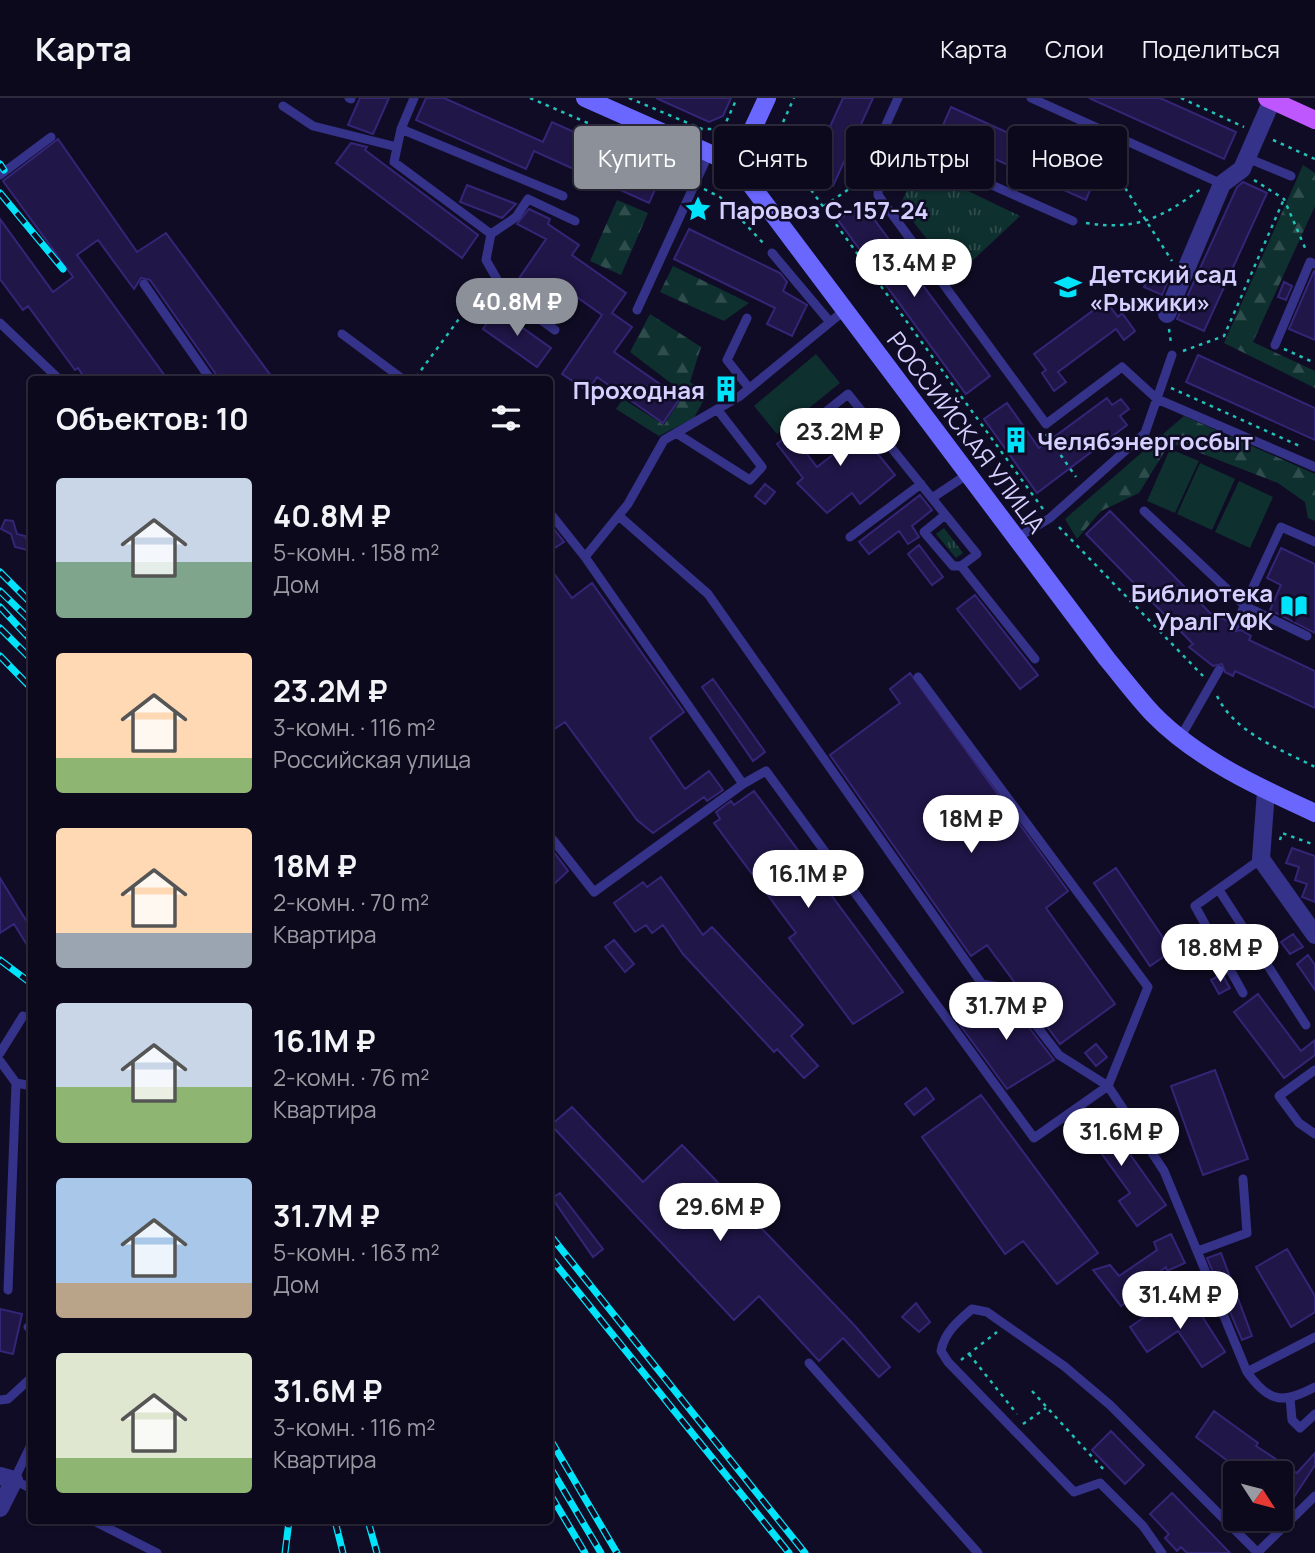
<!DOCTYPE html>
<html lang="ru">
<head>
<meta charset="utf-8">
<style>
	:root { --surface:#0c091c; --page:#1a1729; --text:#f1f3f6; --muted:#9a9aa3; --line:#2c2a3b; --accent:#8c9099 }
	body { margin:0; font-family:Manrope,sans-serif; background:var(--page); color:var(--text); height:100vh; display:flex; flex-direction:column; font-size:26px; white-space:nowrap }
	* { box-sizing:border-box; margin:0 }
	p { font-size:23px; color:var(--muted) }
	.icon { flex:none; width:38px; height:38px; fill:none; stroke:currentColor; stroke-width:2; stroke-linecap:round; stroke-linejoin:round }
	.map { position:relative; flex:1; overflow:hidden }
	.details { position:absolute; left:28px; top:278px; width:525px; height:1148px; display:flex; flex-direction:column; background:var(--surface); border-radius:7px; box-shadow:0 2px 5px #0004,0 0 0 2px var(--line) }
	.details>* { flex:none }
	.banner { position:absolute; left:574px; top:28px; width:635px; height:63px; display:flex; gap:14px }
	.needle { width:46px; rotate:126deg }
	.buttons { position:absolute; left:1223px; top:1363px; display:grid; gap:14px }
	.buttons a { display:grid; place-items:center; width:70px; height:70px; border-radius:7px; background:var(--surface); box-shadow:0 2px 5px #0004,0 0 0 2px var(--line); font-size:35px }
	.price { position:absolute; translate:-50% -60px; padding:0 16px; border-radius:24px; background:#fff; color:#222; font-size:23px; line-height:46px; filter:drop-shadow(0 2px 4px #0008) }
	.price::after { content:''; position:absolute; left:50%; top:42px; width:21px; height:16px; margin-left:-10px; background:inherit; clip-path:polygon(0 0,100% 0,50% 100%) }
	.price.selected { background:var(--accent); color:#fff }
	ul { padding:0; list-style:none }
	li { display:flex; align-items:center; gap:21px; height:175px; padding:0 28px }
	li span { display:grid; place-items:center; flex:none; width:196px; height:140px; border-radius:7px; color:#555 }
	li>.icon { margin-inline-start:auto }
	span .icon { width:84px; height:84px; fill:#fffc; stroke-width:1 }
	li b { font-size:30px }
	h2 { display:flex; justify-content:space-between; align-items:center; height:84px; padding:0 28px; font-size:30px }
	.pill { padding:0 24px; border-radius:7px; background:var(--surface); box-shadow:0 2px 5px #0004,0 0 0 2px var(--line); font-size:24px; line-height:63px }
	.pill.selected { background:var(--accent); color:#fff }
	header { display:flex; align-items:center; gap:42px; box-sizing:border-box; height:98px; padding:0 35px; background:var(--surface); border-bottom:2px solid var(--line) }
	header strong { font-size:33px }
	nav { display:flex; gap:38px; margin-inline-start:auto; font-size:24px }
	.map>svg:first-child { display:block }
	.grass { fill:url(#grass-tufts) }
	.forest { fill:url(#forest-firs) }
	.garden { fill:#0e302f }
	.building { fill:#201648; stroke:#352577; stroke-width:2 }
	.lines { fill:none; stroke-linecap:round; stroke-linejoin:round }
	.path { stroke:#21c2b7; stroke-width:2.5; stroke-dasharray:3.5 5; stroke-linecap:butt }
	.lane { stroke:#353289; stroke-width:9 }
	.street { stroke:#353289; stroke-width:18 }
	.secondary { stroke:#6a67ff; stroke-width:18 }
	.primary { stroke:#bf57ff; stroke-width:18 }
	.rail-casing { stroke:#00e4fb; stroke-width:7 }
	.rail { stroke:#100c25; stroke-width:4.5; stroke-dasharray:13; stroke-linecap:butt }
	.labels { text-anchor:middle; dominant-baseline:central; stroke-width:5; stroke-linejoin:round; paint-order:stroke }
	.poi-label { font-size:24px; font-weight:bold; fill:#d5d0ff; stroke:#100c25; text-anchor:start }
	.street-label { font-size:24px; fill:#d5d0ff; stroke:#100c25 }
</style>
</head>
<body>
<header>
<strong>Карта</strong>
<nav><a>Карта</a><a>Слои</a><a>Поделиться</a></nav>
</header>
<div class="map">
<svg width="1315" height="1455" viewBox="0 0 1315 1455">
	<defs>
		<pattern id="grass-tufts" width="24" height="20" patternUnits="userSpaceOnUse" patternTransform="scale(1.75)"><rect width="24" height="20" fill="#0e302f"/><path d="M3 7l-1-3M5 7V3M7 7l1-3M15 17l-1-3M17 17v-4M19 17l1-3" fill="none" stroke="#304d4e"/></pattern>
		<pattern id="forest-firs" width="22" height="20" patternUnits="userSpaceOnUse" patternTransform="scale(1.75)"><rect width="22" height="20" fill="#0e302f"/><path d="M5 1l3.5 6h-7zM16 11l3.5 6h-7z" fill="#304d4e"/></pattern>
	</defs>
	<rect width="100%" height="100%" fill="#100c25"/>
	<!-- grass -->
	<path class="grass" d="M918 69 1020 118 956 178 900 107Z
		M944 430 963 455 956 460 936 436Z"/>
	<!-- forest -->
	<path class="forest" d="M1303 67 1315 75V108L1253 244 1315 273V290L1224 245Z
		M617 102 648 115 621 177 590 163Z
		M673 168 749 205 724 223 660 194Z
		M650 216 701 249 690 284 707 296 694 320 659 338 616 311 623 301 664 327 684 295 630 254Z
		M1184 318 1315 376V423L1308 420 1305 404 1278 385 1198 354 1193 346 1168 348 1139 395 1101 413 1077 441 1065 421Z"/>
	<!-- garden -->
	<path class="garden" d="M816 256 840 285 777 336 754 308Z
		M1170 351 1199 363 1175 415 1147 403Z
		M1200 365 1235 381 1212 432 1177 416Z
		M1239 383 1273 399 1250 450 1215 434Z"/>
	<!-- building -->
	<path class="building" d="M360 0H389L373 36 348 27Z
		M426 0H444L543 44 552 24 663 74 649 105 534 53 526 71 416 22Z
		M656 0H731L723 18 709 24Z
		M843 0H873L833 88 808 77Z
		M1089 0H1160L1236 34 1224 61Z
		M951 9 1097 75 1086 102 939 36Z
		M58 41 137 154 166 135 274 282H220L150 182 141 180 134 191 98 142 77 157 168 282H86L78 270 75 272 28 208 23 212 0 181V121L53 194 73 179 3 83Z
		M351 45 367 49 365 52 478 137 462 160 336 65Z
		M1243 84 1267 95 1204 233 1177 221 1237 89Z
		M467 87 516 106 502 120 460 104Z
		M862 105 990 278 966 296 838 122Z
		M529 111 550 121 548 126 579 147 572 157 626 195 612 215 632 229 614 254 680 300 663 325 597 279 588 293 562 276 602 217 554 183 536 209 511 192 546 141 517 126Z
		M689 131 780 175 787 184 783 193 807 207 792 238 767 226 775 210 674 161Z
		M1314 173H1315V242L1289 231Z
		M1150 175 1168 183 1162 197 1144 189Z
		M1284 184 1292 188 1286 202 1278 199Z
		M1106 203 1118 219 1122 215 1135 233 1124 242 1116 231 1058 274 1066 284 1054 293 1042 275 1046 272 1034 256Z
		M496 211 551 250 537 269 483 231Z
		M1198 257 1315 310V342L1186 284Z
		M1107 300 1112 307 1121 301 1129 311 1120 318 1127 327 1037 395 984 321 1007 305 1039 350Z
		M848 319 895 377 860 406 852 395 827 415 797 385 803 380 777 346 791 335 817 369 840 351 828 336Z
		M765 386 775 394 765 406 755 398Z
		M920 397 932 412 912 428 919 439 908 446 899 433 869 456 859 444Z
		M1110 413 1217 522 1220 519 1229 524 1231 534 1241 532 1251 538 1249 542 1315 573V610L1235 573 1233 578 1225 574 1222 566 1213 568 1189 549 1193 546 1086 436Z
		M5 422 13 423 17 436 25 438 32 453 15 449 11 436 1 431Z
		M550 426 564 444 550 453Z
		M919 447 943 479 932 487 908 456Z
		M1281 450 1315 466V535L1270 512 1281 487 1267 480Z
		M550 470 572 500 592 485 684 614 650 640 685 691 709 673 723 692 707 703 704 699 653 735 637 722 565 624 550 634Z
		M975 497 1038 577 1020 591 957 511Z
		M910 575 1068 793 1046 810 1115 906 1060 946 987 847 971 858 830 657 900 605 890 591Z
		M713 581 765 654 753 663 702 589Z
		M754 693 903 894 853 926 789 840 796 835 714 725 720 721 716 714 731 703 734 707Z
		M550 749 568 773 550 790Z
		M1292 750 1315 758V804L1302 799 1307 786 1295 782 1299 769 1286 765Z
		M1116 770 1172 853 1150 868 1094 785Z
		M661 779 703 837 712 829 803 927 791 938 818 968 804 980 777 951 774 954 683 856 663 827 652 835 646 827 635 834 614 805 643 784 647 789Z
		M0 780 32 832V855L14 826 0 835Z
		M1293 836 1303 849 1290 856 1281 844Z
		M614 842 634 866 625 874 605 849Z
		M1308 857 1315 867V892L1297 866Z
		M1222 876 1230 890 1219 896 1211 882Z
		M1003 896 1054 962 1007 991 960 927Z
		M1258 896 1301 953 1315 942V957L1284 980 1234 914Z
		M1096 946 1107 959 1096 968 1085 955Z
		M1215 972 1248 1061 1203 1077 1171 988Z
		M926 990 934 1001 914 1017 905 1006Z
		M981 997 1098 1155 1057 1186 1023 1143 1005 1156 922 1039Z
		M572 1009 643 1084 682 1047 855 1228 890 1269 879 1279 843 1240 819 1263 759 1198 734 1222 551 1027Z
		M1100 1014 1166 1107 1137 1128 1119 1103 1130 1095 1096 1048 1087 1054 1072 1034Z
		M560 1095 603 1151 593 1159 552 1100Z
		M1171 1136 1185 1165 1167 1173 1166 1169 1131 1194 1134 1198 1121 1208 1093 1172 1110 1167 1119 1178 1157 1152 1154 1144Z
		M1287 1151 1315 1198V1214L1291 1229 1256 1169Z
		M1221 1155 1252 1238 1242 1242 1207 1160Z
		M1189 1198 1225 1254 1202 1269 1178 1233 1147 1254 1130 1229 1152 1214 1156 1219Z
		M916 1205 930 1224 919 1234 902 1219Z
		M0 1211 22 1216 13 1256 0 1253Z
		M1214 1313 1258 1345 1256 1348 1297 1375 1315 1355V1367L1290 1405 1281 1399V1376H1245L1196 1339Z
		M1111 1333 1144 1367 1125 1386 1092 1352Z
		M1172 1395 1230 1455H1187L1181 1449 1177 1453 1165 1440 1169 1436 1150 1416Z"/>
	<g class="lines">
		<!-- path -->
		<path class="path" d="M530 0 685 67 687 63
			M629 0 702 31H723L733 37
			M1181 0 1244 29
			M723 31 737 0
			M1093 40 1172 163
			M1273 42 1315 61
			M760 51 790 63 1043 411
			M769 55 794 0
			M1254 82 1284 101 1306 152
			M704 91 720 99 765 147
			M824 108 868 78
			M1086 125C1136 133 1162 120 1202 90
			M1169 231 1171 245
			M1284 251 1315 265
			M1183 253 1224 238 1284 101
			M416 279 476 198
			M1171 290 1302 349
			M1046 336 1076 379
			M1059 429 1203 578
			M1217 598C1235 635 1280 651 1315 669
			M1280 742 1282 735 1315 747
			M969 1256 1017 1316
			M961 1262 997 1234
			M1032 1293 1105 1373
			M1023 1326 1046 1310"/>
		<!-- lane -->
		<path class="lane" d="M349 0 351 1
			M414 0 401 31 563 98
			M898 0 881 38 878 97 1046 326 1122 269 1157 301 1315 369
			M1031 0 1222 86
			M283 8 313 28 397 49
			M401 31 394 64 491 136 486 162 506 197 555 232
			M881 38 1073 123
			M1247 60 1291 78
			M0 77 51 39
			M491 136 516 119 528 101 575 123
			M772 155 830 224
			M144 186 211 282
			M637 212 709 55
			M747 220 727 262 749 290
			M0 225 60 282
			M342 236 404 282
			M1275 247 1310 164 1315 166
			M676 335 750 382 762 369 717 311
			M798 336 848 296 977 456 961 468 1035 561
			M932 400 968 376
			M1144 413 1245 508 1307 538
			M550 415 585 459 743 686 766 673 1034 1040 1108 988 1059 957 1007 890 982 886 708 496 619 418
			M945 417 924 434 953 468H961
			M850 439 921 386
			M1017 440 1050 420 1145 335 1172 257
			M585 459 628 406 664 342 740 298 845 212
			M1235 528 1281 429 1315 444
			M918 579 1148 889 1108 988 1164 1073 1247 1274C1269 1305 1283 1306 1315 1289
			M1180 640 1219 572
			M550 738 594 794 743 686
			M1219 792 1306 927
			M1243 895 1195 808 1261 761
			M0 955 23 918
			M0 963 16 985 32 988
			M1315 972 1279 998 1299 1025 1315 1036
			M1198 1153 1247 1135 1243 1081
			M8 1192 16 985
			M28 1229 32 1230
			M809 1265 978 1455
			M1247 1274 1315 1239
			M1290 1300 1292 1322 1300 1330 1315 1316
			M0 1302 8 1301 32 1279
			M32 1345 14 1382 32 1391
			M94 1423 157 1455
			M1162 1455 1143 1428 1100 1385 1074 1394 948 1264 941 1253C944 1235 958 1223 972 1211L987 1214 1064 1268 1110 1307 1258 1455
			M1257 1455 1315 1398"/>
		<!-- street -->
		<path class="street" d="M1167 216 1222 86 1242 71 1273 0
			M1266 693 1261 761 1315 837
			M0 1378 14 1382 0 1410"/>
		<!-- secondary -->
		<path class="secondary" d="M585 0 736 67 1107 561C1122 579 1137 599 1153 616 1197 661 1258 689 1315 715
			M736 67 767 0"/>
		<!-- primary -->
		<path class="primary" d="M1267 0 1315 22"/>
		<!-- rail casing -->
		<g class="rail-casing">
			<path id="rail" d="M0 66 4 72
				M0 95 63 171
				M0 474 32 506
				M0 493 32 524
				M0 509 32 543
				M0 530 32 562
				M0 558 32 591
				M0 862 32 886
				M550 1137 805 1455
				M550 1159 789 1455
				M550 1341 617 1455
				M550 1369 601 1455
				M550 1396 585 1455
				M335 1423 343 1455
				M368 1423 377 1455
				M285 1455 289 1423"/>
		</g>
		<!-- rail -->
		<use href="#rail" class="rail"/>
	</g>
	<!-- icons -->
	<defs>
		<g id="sight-bare" transform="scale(2.1)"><path d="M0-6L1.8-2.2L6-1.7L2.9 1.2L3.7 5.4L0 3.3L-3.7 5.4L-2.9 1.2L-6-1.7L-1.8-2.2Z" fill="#00e4fb" stroke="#100c25" stroke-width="2.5" paint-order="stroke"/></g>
		<g id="school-bare" transform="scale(2.1)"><path d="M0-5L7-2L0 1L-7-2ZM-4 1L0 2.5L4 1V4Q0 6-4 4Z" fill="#00e4fb" stroke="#100c25" stroke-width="2.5" paint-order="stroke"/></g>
		<g id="building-bare" transform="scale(2.1)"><path d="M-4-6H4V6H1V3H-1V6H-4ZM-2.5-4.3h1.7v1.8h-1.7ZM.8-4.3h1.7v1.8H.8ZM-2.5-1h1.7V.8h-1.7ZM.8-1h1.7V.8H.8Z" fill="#00e4fb" stroke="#100c25" stroke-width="2.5" paint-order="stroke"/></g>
		<g id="library-bare" transform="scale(2.1)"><path d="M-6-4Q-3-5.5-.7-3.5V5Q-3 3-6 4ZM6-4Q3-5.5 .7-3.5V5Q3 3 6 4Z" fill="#00e4fb" stroke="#100c25" stroke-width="2.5" paint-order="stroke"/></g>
	</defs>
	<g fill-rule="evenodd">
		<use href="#sight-bare" x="698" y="111"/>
		<use href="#school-bare" x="1068" y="189"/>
		<use href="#building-bare" x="726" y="291"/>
		<use href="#building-bare" x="1016" y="342"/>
		<use href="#library-bare" x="1294" y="508"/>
	</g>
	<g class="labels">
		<!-- poi labels -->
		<g class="poi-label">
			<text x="719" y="111">Паровоз С-157-24</text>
			<text x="1089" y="175">Детский сад<tspan x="1089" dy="28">«Рыжики»</tspan></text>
			<text x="705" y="291" text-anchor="end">Проходная</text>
			<text x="1037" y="342">Челябэнергосбыт</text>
			<text x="1273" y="494" text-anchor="end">Библиотека<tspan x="1273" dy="28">УралГУФК</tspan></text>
		</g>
		<!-- street labels -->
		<g class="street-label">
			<text transform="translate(967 334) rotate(53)">РОССИЙСКАЯ УЛИЦА</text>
		</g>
	</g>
</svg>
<div class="buttons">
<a><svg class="needle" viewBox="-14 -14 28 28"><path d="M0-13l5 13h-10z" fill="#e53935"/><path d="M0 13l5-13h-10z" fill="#9a9aa3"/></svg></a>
</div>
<b class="price" style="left:914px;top:201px">13.4M ₽</b>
<b class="price selected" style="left:517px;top:240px">40.8M ₽</b>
<b class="price" style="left:840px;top:370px">23.2M ₽</b>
<b class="price" style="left:971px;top:757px">18M ₽</b>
<b class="price" style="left:808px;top:812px">16.1M ₽</b>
<b class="price" style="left:1220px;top:886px">18.8M ₽</b>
<b class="price" style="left:1006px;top:944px">31.7M ₽</b>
<b class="price" style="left:1121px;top:1070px">31.6M ₽</b>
<b class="price" style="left:720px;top:1145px">29.6M ₽</b>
<b class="price" style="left:1180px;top:1233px">31.4M ₽</b>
<div class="banner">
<a class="pill selected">Купить</a>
<a class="pill">Снять</a>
<a class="pill">Фильтры</a>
<a class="pill">Новое</a>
</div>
<section class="details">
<h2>Объектов: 10<svg class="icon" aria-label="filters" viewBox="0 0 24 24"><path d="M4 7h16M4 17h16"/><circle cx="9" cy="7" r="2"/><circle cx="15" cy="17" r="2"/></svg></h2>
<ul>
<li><span style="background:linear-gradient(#c9d6e8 60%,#7fa58c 0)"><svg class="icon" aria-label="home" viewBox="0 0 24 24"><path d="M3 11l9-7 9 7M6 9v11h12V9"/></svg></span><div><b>40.8M ₽</b><p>5-комн. · 158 m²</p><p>Дом</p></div></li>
<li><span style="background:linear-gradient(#ffd9b3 75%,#8fb573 0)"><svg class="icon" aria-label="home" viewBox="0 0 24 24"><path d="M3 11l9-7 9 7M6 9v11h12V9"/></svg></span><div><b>23.2M ₽</b><p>3-комн. · 116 m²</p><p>Российская улица</p></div></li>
<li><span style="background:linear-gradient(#ffd9b3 75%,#9aa5b1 0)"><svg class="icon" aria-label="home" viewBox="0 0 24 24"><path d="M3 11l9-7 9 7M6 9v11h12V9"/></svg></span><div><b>18M ₽</b><p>2-комн. · 70 m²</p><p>Квартира</p></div></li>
<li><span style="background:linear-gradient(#c9d6e8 60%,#8fb573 0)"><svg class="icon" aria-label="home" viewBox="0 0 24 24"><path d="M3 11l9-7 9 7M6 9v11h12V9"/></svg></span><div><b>16.1M ₽</b><p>2-комн. · 76 m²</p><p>Квартира</p></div></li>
<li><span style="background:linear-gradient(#a9c7e8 75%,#b9a48a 0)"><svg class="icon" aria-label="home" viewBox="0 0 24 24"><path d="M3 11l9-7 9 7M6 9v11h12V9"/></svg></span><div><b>31.7M ₽</b><p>5-комн. · 163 m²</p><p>Дом</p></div></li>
<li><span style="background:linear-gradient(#dfe7d0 75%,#8fb573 0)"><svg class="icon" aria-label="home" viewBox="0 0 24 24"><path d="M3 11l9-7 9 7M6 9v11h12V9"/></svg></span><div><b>31.6M ₽</b><p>3-комн. · 116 m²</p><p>Квартира</p></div></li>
</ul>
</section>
</div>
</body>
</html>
